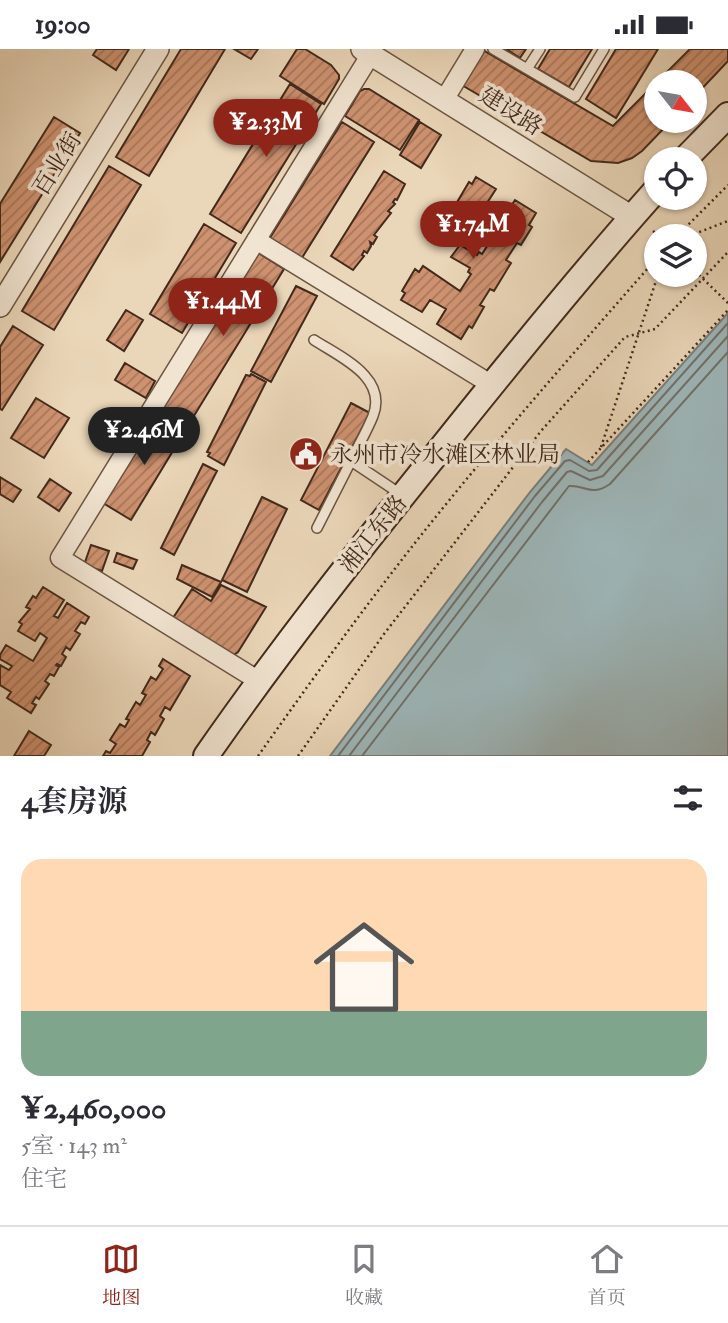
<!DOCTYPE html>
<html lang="zh">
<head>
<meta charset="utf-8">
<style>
	:root { --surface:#fff; --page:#f7f7f7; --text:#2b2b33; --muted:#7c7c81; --line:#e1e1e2; --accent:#8f2418 }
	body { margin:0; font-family:"IM FELL Double Pica","Noto Serif SC",serif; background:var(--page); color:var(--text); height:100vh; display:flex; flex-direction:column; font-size:26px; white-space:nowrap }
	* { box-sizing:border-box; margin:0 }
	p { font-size:23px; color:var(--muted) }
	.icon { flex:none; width:38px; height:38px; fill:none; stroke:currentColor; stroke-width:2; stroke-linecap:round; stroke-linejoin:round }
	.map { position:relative; height:707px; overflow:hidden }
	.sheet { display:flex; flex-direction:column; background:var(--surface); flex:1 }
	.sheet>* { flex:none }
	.needle { width:46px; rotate:121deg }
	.buttons { position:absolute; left:644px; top:21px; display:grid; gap:14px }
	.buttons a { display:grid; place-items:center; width:63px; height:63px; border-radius:50%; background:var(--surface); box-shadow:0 2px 5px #0004; font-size:35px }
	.price { position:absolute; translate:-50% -60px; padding:0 16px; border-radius:24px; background:var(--accent); color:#fff; font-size:23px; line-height:46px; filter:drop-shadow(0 2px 4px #0008) }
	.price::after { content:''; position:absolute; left:50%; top:42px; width:21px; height:16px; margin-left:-10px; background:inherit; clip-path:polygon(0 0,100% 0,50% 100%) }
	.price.current { background:#222; color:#fff }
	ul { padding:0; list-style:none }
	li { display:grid; align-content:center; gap:14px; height:371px; padding:0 21px }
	li span { display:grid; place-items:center; height:217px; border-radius:21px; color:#555 }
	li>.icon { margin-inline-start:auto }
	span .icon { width:126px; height:126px; fill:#fffc; stroke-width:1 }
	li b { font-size:30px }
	h2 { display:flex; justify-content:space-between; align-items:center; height:84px; padding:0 21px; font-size:30px }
	.status { display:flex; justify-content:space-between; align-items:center; height:49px; padding:0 35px; background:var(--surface); direction:ltr }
	.status svg { height:19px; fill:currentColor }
	.dock { display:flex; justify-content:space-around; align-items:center; height:98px; border-top:2px solid var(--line); background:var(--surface); font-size:19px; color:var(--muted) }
	.dock a { display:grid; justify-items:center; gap:4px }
	.dock .current { color:var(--accent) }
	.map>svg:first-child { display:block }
	.water { fill:#9db6b9; stroke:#797e7a; stroke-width:2 }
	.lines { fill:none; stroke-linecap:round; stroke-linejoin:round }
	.shore { stroke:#70706a; stroke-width:2 }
	.building { fill:url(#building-hatch); stroke:#42291b; stroke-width:2 }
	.service-casing { stroke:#6c5442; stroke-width:12 }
	.minor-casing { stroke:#6c5442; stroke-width:21 }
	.tertiary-casing { stroke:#6c5442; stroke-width:24 }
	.secondary-casing { stroke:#42291b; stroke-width:28 }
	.path { stroke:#42291b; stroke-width:2.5; stroke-dasharray:2 3.5; stroke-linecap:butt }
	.service { stroke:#f1e4d1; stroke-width:9 }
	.minor { stroke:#f1e4d1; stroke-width:18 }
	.tertiary { stroke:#f1e4d1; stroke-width:21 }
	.secondary { stroke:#f1e4d1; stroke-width:24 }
	.labels { text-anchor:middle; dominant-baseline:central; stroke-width:7; stroke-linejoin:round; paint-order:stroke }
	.street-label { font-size:23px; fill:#42291b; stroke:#f1e4d1 }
	.poi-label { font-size:23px; fill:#42291b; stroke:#f1e4d1; text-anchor:start }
</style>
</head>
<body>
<div class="status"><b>19:00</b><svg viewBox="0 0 49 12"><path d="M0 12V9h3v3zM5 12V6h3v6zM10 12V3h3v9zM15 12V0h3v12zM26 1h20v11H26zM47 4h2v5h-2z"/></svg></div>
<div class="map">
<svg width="728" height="707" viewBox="0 0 728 707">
	<defs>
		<pattern id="building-hatch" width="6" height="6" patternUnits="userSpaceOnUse" patternTransform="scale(1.75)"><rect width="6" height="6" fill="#ce9270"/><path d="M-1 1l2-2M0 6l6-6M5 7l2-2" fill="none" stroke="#a9775b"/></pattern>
	</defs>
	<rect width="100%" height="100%" fill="#ead6b8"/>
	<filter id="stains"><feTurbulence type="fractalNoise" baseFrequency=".00286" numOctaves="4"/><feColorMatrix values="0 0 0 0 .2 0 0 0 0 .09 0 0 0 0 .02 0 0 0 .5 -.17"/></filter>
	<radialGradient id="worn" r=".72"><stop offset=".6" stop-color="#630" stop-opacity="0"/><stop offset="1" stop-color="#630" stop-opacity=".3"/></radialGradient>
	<!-- water -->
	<path class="water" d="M728 264V707H330L530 443 566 400 592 416Z"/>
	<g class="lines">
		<!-- shore -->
		<path class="shore" d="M338 707 535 447 565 412 570 411 589 422 597 421 728 274
			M349 707 542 453 567 423 571 422 590 431 603 427 728 287
			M362 707 569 437C586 436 591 448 610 435L728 303"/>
	</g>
	<!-- building -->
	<path class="building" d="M97 0H129L116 21 93 6Z
		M181 0H225L149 127 116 108Z
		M234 0H258L251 10Z
		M297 0H305L331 16 339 26V30L324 55 280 27Z
		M481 0 613 77 656 34V72H671L642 102 632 109 618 114 591 112 460 35Z
		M506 0H526L520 9Z
		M550 0H592L569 38 538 20Z
		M616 0H658L616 69 586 50Z
		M690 0H728V12L695 47V33H657Z
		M290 35 321 55 241 184 210 165Z
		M364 40H369L419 71 400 101 345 67 360 42Z
		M54 68 80 84 0 213V155Z
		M342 73 374 93 300 212 268 192Z
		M420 73 441 86 421 119 400 106Z
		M109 117 141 136 54 281 22 262Z
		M384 122 405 135 397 151 395 150 393 153 395 155 388 162 391 164 374 186 377 188 373 195 370 193 371 197 367 204 364 202 362 206 364 207 353 221 331 207Z
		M476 128 496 140 487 154 506 165 515 151 536 164 529 176 532 178 521 196 517 194 506 211 511 214 494 242 490 240 480 256 484 258 472 279 469 277 461 290 437 275 446 260 430 251 422 263 401 251 405 244 402 242 415 220 419 223 423 217 460 242 471 225 468 223 470 219 451 208 460 196 477 206 479 203 482 205 496 183 476 171 474 174 456 163 459 157 456 155 469 133 472 135Z
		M204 175 236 194 182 284 150 265Z
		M257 203 284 220 189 375 162 359Z
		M296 237 317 247 271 333 251 322Z
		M126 261 143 271 124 302 107 291Z
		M13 277 43 296 2 361 0 360V298Z
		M125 314 155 332 146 349 115 331Z
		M251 325 266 333 224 416 208 407 210 404 207 403 246 326 250 327Z
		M36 349 69 369 44 409 11 389Z
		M351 354 370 364 319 461 301 451Z
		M157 365 185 382 131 471 103 454Z
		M203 415 217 422 174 506 161 499Z
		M0 428 21 441 13 453 0 445Z
		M50 430 71 444 59 462 38 448Z
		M262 448 287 460 247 543 222 531Z
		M91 496 109 502 102 522 84 516Z
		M117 504 137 511 133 520 114 513Z
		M182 516 221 533 212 548 177 530Z
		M221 536 266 558 238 603 234 606 229 605 173 569 192 540 211 552Z
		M43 538 64 551 54 567 58 569 67 554 89 568 85 575 81 573 75 582 80 585 70 601 66 598 62 605 66 608 61 617 57 615 56 616 59 618 54 627 50 625 45 632 49 635 39 650 36 648 32 654 36 656 31 664 7 649 11 643 0 636V616L9 621 12 617 0 610V606L6 596 33 612 47 589 40 584 35 592 18 582 22 575 19 573 30 560 26 558 33 547 36 549Z
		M163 610 190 627 170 661 165 658 160 667 164 670 155 686 151 683 147 691 150 693 142 707H103L106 702 110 704 116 695 110 691 120 675 125 678 129 671 126 670 136 653 140 656 146 646 142 644 151 628 156 631 163 620 159 617Z
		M29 682 51 696 44 707H14Z"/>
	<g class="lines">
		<!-- service casing -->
		<g class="service-casing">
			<path id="service" d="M493 0 575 48 604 0
				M527 20 540 0
				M314 291C340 308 388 328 373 367 367 382 358 397 351 412L402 446
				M317 479 351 412"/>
		</g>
		<!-- minor casing -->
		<g class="minor-casing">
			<path id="minor" d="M444 51 475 0
				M256 191 492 336
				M259 632 60 509 371 5"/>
		</g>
		<!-- tertiary casing -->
		<g class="tertiary-casing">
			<path id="tertiary" d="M362 0 632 168
				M0 257 158 0"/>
		</g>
		<!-- secondary casing -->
		<g class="secondary-casing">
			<path id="secondary" d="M685 110 728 66
				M206 707C279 602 358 502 438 403 509 314 581 225 656 141"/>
		</g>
		<!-- path -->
		<path class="path" d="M653 182 659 187
			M677 187 728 136
			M689 187 728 172
			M695 222 728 254
			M601 398 658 226
			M588 413 728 261
			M258 707C311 632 365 557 422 485 497 391 577 300 656 210
			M298 707 384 585 541 382 625 288 655 280 728 203"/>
		<!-- service -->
		<use href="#service" class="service"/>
		<!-- minor -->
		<use href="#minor" class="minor"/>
		<!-- tertiary -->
		<use href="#tertiary" class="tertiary"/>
		<!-- secondary -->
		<use href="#secondary" class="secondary"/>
	</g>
	<!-- icons -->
	<defs>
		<g id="civic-disc" transform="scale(1.75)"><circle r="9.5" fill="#8f2418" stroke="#f1e4d1"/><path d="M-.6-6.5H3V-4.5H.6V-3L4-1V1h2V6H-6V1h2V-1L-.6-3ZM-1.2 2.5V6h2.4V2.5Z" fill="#fff"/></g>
	</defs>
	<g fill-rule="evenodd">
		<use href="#civic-disc" x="306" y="405"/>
	</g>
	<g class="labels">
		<!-- street labels -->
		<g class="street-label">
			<text transform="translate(511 62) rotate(32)">建设路</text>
			<text transform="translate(57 115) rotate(-58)">百业街</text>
			<text transform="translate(373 485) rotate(-51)">湘江东路</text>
		</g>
		<!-- poi labels -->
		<g class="poi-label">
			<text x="330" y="405">永州市冷水滩区林业局</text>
		</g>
	</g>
	<rect width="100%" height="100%" filter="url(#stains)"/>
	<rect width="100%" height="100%" fill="url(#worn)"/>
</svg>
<div class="buttons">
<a><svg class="needle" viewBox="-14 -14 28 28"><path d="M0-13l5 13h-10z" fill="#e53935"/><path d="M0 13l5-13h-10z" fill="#7c7c81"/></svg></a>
<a><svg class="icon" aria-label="locate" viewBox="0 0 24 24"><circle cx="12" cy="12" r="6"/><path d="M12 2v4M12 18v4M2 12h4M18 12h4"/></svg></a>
<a><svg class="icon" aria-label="layers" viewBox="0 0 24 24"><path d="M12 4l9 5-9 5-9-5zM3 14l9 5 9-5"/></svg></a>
</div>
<b class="price" style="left:266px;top:110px">¥2.33M</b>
<b class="price" style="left:473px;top:212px">¥1.74M</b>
<b class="price" style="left:223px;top:289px">¥1.44M</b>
<b class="price current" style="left:144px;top:418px">¥2.46M</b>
</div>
<section class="sheet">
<h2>4套房源<svg class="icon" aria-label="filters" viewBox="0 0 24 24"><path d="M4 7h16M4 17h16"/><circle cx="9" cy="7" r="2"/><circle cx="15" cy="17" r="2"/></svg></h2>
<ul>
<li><span style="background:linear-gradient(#ffd9b3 70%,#7fa58c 0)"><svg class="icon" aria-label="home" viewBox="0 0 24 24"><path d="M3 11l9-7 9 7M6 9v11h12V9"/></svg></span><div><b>¥2,460,000</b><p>5室 · 143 m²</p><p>住宅</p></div></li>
</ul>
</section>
<nav class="dock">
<a class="current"><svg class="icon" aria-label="map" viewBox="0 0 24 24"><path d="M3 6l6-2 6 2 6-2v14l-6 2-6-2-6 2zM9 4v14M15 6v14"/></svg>地图</a>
<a><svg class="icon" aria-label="saved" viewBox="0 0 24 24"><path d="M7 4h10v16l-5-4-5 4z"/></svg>收藏</a>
<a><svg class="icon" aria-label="home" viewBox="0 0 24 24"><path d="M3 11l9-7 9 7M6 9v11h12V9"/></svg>首页</a>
</nav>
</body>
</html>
